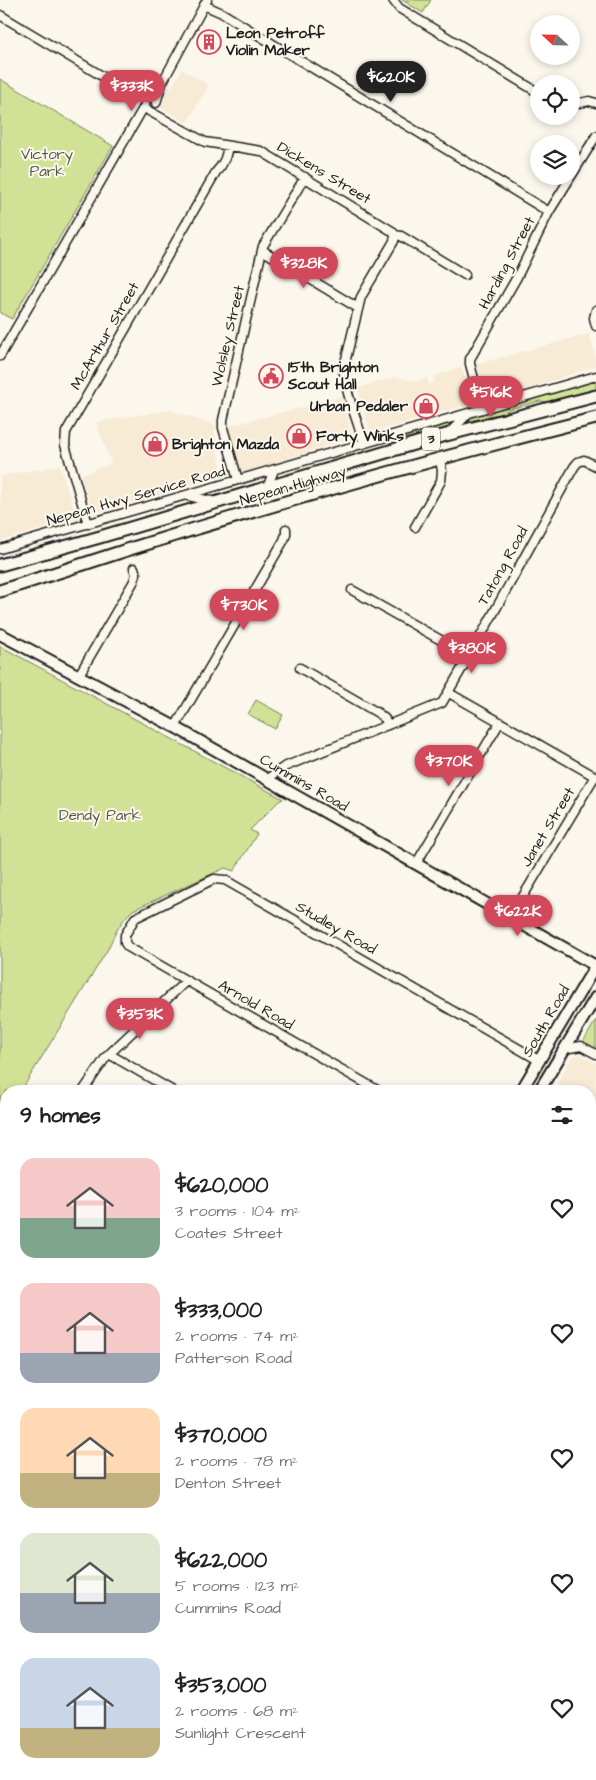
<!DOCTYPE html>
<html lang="en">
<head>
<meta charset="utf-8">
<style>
	:root { --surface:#fff; --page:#f2f2f2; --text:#222; --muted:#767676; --accent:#d1495b }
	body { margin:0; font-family:"Architects Daughter",sans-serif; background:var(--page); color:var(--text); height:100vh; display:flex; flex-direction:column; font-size:19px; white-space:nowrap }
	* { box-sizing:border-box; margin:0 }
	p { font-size:16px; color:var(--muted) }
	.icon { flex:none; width:28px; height:28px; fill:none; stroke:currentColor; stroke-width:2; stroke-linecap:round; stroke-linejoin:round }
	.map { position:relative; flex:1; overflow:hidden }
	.drawer { position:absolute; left:0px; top:1085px; width:596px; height:695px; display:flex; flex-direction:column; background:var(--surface); border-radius:20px 20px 0 0; box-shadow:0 2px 8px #0003 }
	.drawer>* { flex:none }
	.needle { width:32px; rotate:292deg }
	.fabs { position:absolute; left:530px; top:15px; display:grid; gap:10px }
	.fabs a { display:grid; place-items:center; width:50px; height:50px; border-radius:50%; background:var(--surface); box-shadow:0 2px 8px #0003; font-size:25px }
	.price { position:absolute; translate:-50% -42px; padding:0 11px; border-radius:18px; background:var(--accent); color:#fff; font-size:16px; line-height:32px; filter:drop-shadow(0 1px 2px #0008) }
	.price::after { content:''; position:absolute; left:50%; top:30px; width:15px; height:11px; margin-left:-8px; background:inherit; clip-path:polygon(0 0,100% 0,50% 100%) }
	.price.on { background:#222; color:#fff }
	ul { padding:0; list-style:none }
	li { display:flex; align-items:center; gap:15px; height:125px; padding:0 20px }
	li span { display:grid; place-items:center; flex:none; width:140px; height:100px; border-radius:15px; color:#555 }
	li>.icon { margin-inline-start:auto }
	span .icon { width:60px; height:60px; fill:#fffc; stroke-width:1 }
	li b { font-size:21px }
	h2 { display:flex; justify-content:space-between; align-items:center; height:60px; padding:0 20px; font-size:21px }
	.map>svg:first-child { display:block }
	.built { fill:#f8ebd6 }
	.green { fill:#d1e296; stroke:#767f59 }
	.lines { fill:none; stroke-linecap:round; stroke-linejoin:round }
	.minor-casing { stroke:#1c1c1c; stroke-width:11 }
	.major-casing { stroke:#1c1c1c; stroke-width:14 }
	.highway-casing { stroke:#1c1c1c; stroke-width:15 }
	.minor { stroke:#fbf7ec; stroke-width:8 }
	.major { stroke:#fbf7ec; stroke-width:10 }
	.highway { stroke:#fbf7ec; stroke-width:11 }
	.labels { text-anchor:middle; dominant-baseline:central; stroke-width:4; stroke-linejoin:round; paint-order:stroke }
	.shield { fill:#fbf7ec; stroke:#5f5e5a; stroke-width:1 }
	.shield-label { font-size:14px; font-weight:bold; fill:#1c1c1c }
	.poi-label { font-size:15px; font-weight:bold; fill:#1c1c1c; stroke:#fbf7ec; text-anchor:start }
	.park-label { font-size:15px; fill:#525741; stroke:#fbf7ec }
	.street-label { font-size:15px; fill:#1c1c1c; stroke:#fbf7ec }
</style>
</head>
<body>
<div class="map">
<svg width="596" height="1780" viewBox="0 0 596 1780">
	<rect width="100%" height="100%" fill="#fbf7ec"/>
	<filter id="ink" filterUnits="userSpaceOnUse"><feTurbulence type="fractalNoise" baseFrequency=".02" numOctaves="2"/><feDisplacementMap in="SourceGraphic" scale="10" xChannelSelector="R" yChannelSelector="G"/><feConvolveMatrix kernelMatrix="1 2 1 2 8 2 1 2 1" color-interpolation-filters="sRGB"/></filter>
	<g filter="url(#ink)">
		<!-- built -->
		<path class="built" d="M182 69 209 85 187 123 160 107Z
			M589 334 595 355 596 366 487 403 476 364Z
			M462 367 473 403 370 433 357 388 396 377 415 381 427 378 430 388V384L434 382 433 376Z
			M341 396 353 437 241 475 227 426 312 405Z
			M169 410 215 425V436L223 476 93 514 81 475 111 463 96 422Z
			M60 465 77 519 0 541V476Z
			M580 1054 596 1063V1120L590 1116 594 1106 590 1103V1091H571L557 1083 573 1056Z"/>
		<!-- green -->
		<path class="green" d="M402 0H431L423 13Z
			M0 79 113 146 12 319 0 313Z
			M596 381V389L545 402 540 401 509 409 506 412 469 421H465L472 417Z
			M456 422 447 428 402 440H396Z
			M0 646 283 799 279 801 250 830 257 834 234 871 225 868 133 910C121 920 114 935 108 949L21 1091H6V1116L0 1126Z
			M256 700 283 715 275 729 248 714Z
			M596 1020V1050L583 1042Z
			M0 1421 6 1425V1694L0 1691Z
			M596 1435V1494L590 1490V1445Z"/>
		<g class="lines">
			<!-- minor casing -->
			<g class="minor-casing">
				<path id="minor" d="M393 0 399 8 539 93
					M204 5 222 13 549 212
					M0 15 107 79 148 96
					M156 103 162 83 207 0
					M571 105 589 101 596 103
					M149 111 205 142 261 151 392 231 395 235 401 236 465 275
					M262 250 358 308
					M596 310 594 318 596 326
					M0 356 145 105
					M482 409 470 364V359L517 277 549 212 596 136
					M449 433 467 415
					M364 444C359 425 342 384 344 367L361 297 394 241 395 235
					M238 480 223 428V420L263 246 305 177
					M267 488 274 470
					M188 496 216 502
					M88 524 65 445 66 432 216 172C224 164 226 157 228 146
					M415 527 441 481 442 471 440 459
					M0 549 596 376
					M352 590 469 656
					M300 668 378 713 385 719 388 725
					M79 675 134 581 136 574 134 568
					M449 693 596 777
					M175 727 284 540 286 534V529
					M268 779 275 773 284 767 442 703 487 625 574 467 578 462 584 460 596 466
					M416 864 500 722
					M510 918 595 776
					M564 1049 581 1046 596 1054
					M109 1054 173 1091
					M83 1091 106 1057 186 981
					M379 1091 128 947 125 943V935L135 918 214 879 225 880 540 1061
					M590 1161 596 1164
					M1 1230 6 1220
					M590 1269 596 1273
					M0 1357 6 1360
					M590 1424 596 1414
					M590 1500 596 1503
					M590 1617 596 1620
					M0 1699 6 1703
					M590 1737 596 1740
					M251 1774 262 1780
					M453 1774 464 1780"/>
			</g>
			<!-- major casing -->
			<g class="major-casing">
				<path id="major" d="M0 634 175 727 596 966
					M521 1091 596 965
					M539 1091 596 997
					M109 1780 112 1774
					M129 1780 133 1774"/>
			</g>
			<!-- highway casing -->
			<g class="highway-casing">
				<path id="highway" d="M0 565 100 537 427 440 596 396
					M0 591C44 577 89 562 133 548 286 500 441 457 596 418"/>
			</g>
			<!-- minor -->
			<use href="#minor" class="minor"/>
			<!-- major -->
			<use href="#major" class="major"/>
			<!-- highway -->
			<use href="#highway" class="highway"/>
		</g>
	</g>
	<!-- icons -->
	<defs>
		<g id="building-ring" transform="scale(1.25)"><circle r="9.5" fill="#fbf7ec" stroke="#d1495b" stroke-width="1.5"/><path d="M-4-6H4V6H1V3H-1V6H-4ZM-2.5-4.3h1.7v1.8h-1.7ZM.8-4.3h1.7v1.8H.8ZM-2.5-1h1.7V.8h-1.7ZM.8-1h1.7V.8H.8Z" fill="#d1495b"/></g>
		<g id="civic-ring" transform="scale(1.25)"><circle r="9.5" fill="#fbf7ec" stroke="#d1495b" stroke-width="1.5"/><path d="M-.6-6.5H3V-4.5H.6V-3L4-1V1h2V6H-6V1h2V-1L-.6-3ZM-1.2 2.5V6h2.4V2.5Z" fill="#d1495b"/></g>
		<g id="shop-ring" transform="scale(1.25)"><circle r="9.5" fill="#fbf7ec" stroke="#d1495b" stroke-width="1.5"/><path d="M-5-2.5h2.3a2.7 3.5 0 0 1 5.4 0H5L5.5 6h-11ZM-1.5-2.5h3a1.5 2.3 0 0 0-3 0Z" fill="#d1495b"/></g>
	</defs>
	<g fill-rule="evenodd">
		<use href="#building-ring" x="209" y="42"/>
		<use href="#civic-ring" x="271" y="376"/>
		<use href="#shop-ring" x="426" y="406"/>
		<use href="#shop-ring" x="299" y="436"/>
		<use href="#shop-ring" x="155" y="444"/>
	</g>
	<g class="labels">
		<!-- shield labels -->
		<rect class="shield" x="422" y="427.5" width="18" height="23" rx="4"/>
		<g class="shield-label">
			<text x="431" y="439">3</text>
		</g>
		<!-- poi labels -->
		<g class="poi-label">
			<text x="226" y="33">Leon Petroff<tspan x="226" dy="17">Violin Maker</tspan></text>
			<text x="288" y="367">15th Brighton<tspan x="288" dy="17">Scout Hall</tspan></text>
			<text x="408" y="406" text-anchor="end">Urban Pedaler</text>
			<text x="316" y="436">Forty Winks</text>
			<text x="172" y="444">Brighton Mazda</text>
		</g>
		<!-- park labels -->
		<g class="park-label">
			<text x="47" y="154">Victory<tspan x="47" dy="17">Park</tspan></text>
			<text x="100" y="815">Dendy Park</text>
		</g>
		<!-- street labels -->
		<g class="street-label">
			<text transform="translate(324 173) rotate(31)">Dickens Street</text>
			<text transform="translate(507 263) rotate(-62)">Harding Street</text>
			<text transform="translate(105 336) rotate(-60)">McArthur Street</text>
			<text transform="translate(228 336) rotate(-77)">Wolsley Street</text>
			<text transform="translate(293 486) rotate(-16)">Nepean Highway</text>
			<text transform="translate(136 496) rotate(-16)">Nepean Hwy Service Road</text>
			<text transform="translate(503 566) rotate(-61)">Tatong Road</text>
			<text transform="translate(304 783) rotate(30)">Cummins Road</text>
			<text transform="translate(548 827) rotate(-59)">Janet Street</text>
			<text transform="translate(336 928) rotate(30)">Studley Road</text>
			<text transform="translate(256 1005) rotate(30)">Arnold Road</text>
			<text transform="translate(546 1021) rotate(-60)">South Road</text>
		</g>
	</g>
</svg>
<div class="fabs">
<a><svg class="needle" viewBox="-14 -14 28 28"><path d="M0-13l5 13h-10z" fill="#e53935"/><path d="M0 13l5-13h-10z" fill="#767676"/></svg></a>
<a><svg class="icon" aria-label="locate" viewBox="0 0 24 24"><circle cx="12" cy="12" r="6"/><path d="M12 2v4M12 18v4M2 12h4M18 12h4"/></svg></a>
<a><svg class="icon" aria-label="layers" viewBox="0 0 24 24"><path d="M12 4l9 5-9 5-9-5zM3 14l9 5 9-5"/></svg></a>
</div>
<b class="price on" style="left:391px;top:103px">$620K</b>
<b class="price" style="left:132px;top:112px">$333K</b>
<b class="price" style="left:304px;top:289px">$328K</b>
<b class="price" style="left:491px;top:418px">$516K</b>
<b class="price" style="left:244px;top:631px">$730K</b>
<b class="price" style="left:472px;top:674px">$380K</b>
<b class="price" style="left:449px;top:787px">$370K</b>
<b class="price" style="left:518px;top:937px">$622K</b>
<b class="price" style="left:140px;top:1040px">$353K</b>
<section class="drawer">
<h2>9 homes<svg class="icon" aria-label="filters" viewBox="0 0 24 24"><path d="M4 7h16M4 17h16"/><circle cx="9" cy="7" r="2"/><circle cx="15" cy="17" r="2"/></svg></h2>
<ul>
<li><span style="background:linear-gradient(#f6c9c9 60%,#7fa58c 0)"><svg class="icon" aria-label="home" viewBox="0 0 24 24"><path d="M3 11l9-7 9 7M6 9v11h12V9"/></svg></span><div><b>$620,000</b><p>3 rooms · 104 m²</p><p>Coates Street</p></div><svg class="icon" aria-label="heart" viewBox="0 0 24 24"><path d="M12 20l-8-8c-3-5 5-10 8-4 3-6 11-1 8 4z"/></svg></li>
<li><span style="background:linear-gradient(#f6c9c9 70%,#9aa5b1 0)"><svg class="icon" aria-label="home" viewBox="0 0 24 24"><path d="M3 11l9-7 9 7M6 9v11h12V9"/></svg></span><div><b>$333,000</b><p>2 rooms · 74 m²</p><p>Patterson Road</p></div><svg class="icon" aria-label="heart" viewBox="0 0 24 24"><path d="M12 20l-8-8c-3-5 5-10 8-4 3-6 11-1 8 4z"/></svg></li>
<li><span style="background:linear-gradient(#ffd9b3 65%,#c2b280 0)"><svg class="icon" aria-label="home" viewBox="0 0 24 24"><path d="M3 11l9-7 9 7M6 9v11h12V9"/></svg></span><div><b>$370,000</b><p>2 rooms · 78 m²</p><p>Denton Street</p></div><svg class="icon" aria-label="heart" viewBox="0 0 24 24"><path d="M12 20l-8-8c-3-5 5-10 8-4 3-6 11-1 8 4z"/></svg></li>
<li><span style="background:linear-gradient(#dfe7d0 60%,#9aa5b1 0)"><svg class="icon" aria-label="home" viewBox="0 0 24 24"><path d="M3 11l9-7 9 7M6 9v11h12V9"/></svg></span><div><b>$622,000</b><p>5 rooms · 123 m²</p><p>Cummins Road</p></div><svg class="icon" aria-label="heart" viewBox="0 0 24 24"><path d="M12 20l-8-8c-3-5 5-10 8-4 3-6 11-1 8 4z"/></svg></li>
<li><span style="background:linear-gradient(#c9d6e8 70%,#c2b280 0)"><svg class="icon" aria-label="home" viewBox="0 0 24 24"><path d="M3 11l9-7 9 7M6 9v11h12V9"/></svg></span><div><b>$353,000</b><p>2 rooms · 68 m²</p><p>Sunlight Crescent</p></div><svg class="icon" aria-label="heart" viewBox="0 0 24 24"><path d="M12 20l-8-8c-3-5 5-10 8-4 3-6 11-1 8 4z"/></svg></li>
</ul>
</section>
</div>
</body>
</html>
